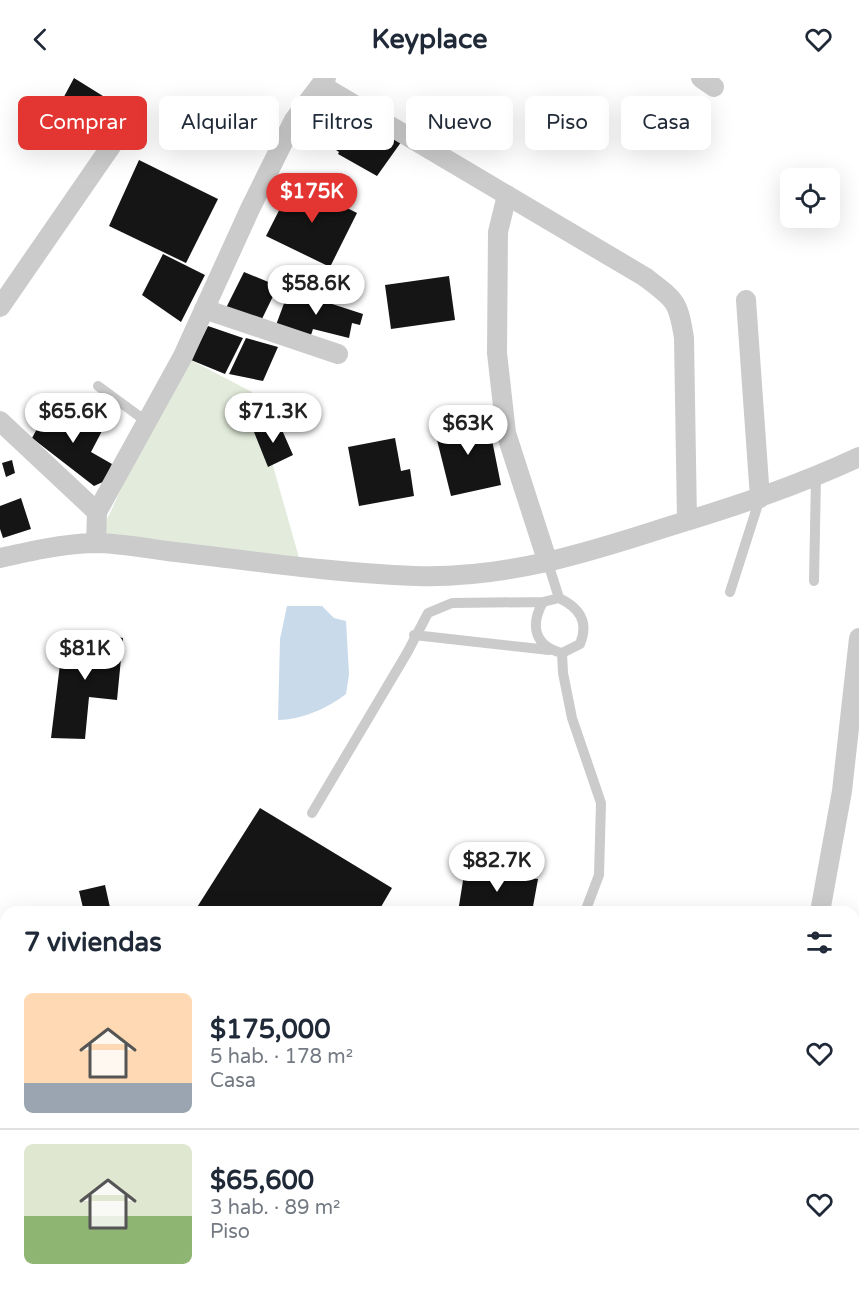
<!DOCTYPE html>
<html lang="es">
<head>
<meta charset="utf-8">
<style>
	:root { --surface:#fff; --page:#f2f2f3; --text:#1f2937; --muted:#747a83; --line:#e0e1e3; --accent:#e33633 }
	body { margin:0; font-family:"Varela Round",sans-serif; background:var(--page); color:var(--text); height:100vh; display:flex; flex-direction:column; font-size:22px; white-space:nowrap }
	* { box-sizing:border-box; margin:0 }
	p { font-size:20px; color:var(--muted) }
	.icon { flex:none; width:33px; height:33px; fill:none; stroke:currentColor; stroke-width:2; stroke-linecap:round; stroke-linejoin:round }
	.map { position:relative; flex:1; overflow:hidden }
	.sheet { position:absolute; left:0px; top:828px; width:860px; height:384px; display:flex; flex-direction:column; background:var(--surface); border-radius:18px 18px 0 0; box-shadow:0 6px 24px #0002 }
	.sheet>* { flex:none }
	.guide { position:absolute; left:18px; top:18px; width:824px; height:54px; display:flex; gap:12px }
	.tools { position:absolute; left:780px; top:90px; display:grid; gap:12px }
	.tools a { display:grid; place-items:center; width:60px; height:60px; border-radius:9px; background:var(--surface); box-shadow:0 6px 24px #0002; font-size:30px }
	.price { position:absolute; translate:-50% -51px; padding:0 14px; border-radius:21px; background:#fff; color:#222; font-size:20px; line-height:39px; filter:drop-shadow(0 2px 3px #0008) }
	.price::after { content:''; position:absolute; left:50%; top:36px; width:18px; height:14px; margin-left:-9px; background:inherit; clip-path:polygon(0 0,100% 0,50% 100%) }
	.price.selected { background:var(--accent); color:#fff }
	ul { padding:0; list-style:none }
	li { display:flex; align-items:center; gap:18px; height:150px; padding:0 24px }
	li+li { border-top:2px solid var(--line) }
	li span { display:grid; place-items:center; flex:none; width:168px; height:120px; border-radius:9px; color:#555 }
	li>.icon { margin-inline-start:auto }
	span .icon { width:72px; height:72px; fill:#fffc; stroke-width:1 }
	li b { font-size:26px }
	h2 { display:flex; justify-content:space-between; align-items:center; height:72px; padding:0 24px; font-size:26px }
	.pill { padding:0 21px; border-radius:9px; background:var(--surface); box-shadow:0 6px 24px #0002; font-size:21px; line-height:54px }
	.pill.selected { background:var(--accent); color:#fff }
	header { display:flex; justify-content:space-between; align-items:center; height:78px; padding:0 24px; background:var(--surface); font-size:27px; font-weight:700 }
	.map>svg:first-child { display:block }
	.green { fill:#e3ecdc }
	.water { fill:#c9daeb }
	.building { fill:#151515 }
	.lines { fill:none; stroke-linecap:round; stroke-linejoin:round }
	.lane { stroke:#cbcbcb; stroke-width:10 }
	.street { stroke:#cbcbcb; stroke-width:20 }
</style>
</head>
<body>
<header><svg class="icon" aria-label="back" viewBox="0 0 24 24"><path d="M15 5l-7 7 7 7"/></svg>Keyplace<svg class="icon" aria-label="heart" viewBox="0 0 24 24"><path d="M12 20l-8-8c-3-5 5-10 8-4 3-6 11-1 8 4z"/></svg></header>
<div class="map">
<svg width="859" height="1212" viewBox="0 0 859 1212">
	<rect width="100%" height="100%" fill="#fff"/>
	<!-- green -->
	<path class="green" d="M183 278 252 314 302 490 96 465Z
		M6 1164V1206H133L135 1212H0V1168Z
		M456 1206H599L601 1212H454Z"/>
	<!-- water -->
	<path class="water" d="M287 528H322L334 540 346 543 349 596 346 616C328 630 301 642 278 642L280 561Z"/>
	<!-- building -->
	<path class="building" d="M74 0 119 28 102 55 59 28Z
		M330 16 404 60 377 98 338 76 339 74 307 53Z
		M139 82 218 121 186 185 109 148Z
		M294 103 357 135 330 189 266 158Z
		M163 176 205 197 181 244 142 217Z
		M244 194 278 208 260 245 224 234Z
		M449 198 455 242 391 251 385 207Z
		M289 212 363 236 360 247 352 245 349 260 313 251 311 257 276 247Z
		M208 248 243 260 225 296 191 282Z
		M246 260 278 269 263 303 229 296Z
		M51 325 102 353 91 374 112 386 105 403 94 408 32 360Z
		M487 337 501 407 451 418 434 350Z
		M278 343 293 377 268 389 254 354Z
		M395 360 401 393 410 391 414 418 359 428 348 369Z
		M12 382 15 395 6 399 2 385Z
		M21 420 31 451 3 460 0 451V428Z
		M71 553 123 560 117 622 89 619 85 661 51 660 61 578H67Z
		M260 730 392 810 378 834H194Z
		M465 790 538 801 532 834H458Z
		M105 807 111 834H84L79 813Z"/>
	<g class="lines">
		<!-- lane -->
		<path class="lane" d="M98 308 143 341 150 340
			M548 485 559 520
			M814 503 816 399
			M730 514 760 420
			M559 520C580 530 589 544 580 566L562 575C534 568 530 547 543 524Z
			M414 557 549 572
			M562 575 563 595 572 640 601 725 599 797 585 834
			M312 735 407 575 428 535 452 525 543 524
			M0 967 6 979
			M854 996 859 1002
			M233 1206 234 1212"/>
		<!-- street -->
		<path class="street" d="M701 0 714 9
			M321 7 645 199C675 222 678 222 684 260L687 443
			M507 117 498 154 497 275 506 355 548 485
			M746 222 760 420
			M0 229 136 32
			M204 231 338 276
			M0 343 97 434
			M96 465 97 434 183 278 250 131 294 42 326 0
			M0 480C31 473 62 466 94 465 123 465 155 472 184 475 261 484 337 495 415 498 503 501 584 476 667 449 733 429 797 408 859 379
			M820 834 842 713 859 560
			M615 1206 618 1212
			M759 1206 765 1212"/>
	</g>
</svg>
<div class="tools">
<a><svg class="icon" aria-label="locate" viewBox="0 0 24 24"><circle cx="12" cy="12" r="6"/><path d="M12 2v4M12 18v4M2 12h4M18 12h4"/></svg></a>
</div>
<b class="price selected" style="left:312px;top:146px">$175K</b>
<b class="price" style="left:316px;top:238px">$58.6K</b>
<b class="price" style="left:73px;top:366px">$65.6K</b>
<b class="price" style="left:273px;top:366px">$71.3K</b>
<b class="price" style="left:468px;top:378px">$63K</b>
<b class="price" style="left:85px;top:603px">$81K</b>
<b class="price" style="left:497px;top:815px">$82.7K</b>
<div class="guide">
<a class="pill selected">Comprar</a>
<a class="pill">Alquilar</a>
<a class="pill">Filtros</a>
<a class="pill">Nuevo</a>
<a class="pill">Piso</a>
<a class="pill">Casa</a>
</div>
<section class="sheet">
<h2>7 viviendas<svg class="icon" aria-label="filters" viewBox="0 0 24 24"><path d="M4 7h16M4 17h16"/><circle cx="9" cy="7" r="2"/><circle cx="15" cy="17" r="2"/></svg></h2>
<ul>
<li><span style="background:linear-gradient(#ffd9b3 75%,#9aa5b1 0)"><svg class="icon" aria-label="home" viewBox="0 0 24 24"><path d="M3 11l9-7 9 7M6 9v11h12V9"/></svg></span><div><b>$175,000</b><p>5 hab. · 178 m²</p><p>Casa</p></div><svg class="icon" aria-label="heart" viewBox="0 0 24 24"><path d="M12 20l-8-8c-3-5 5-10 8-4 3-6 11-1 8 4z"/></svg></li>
<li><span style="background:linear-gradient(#dfe7d0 60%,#8fb573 0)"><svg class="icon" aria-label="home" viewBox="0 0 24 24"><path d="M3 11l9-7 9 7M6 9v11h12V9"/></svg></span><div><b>$65,600</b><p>3 hab. · 89 m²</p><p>Piso</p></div><svg class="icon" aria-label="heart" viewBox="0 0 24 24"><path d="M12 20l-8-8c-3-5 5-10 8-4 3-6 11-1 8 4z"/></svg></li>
</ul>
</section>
</div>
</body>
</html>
